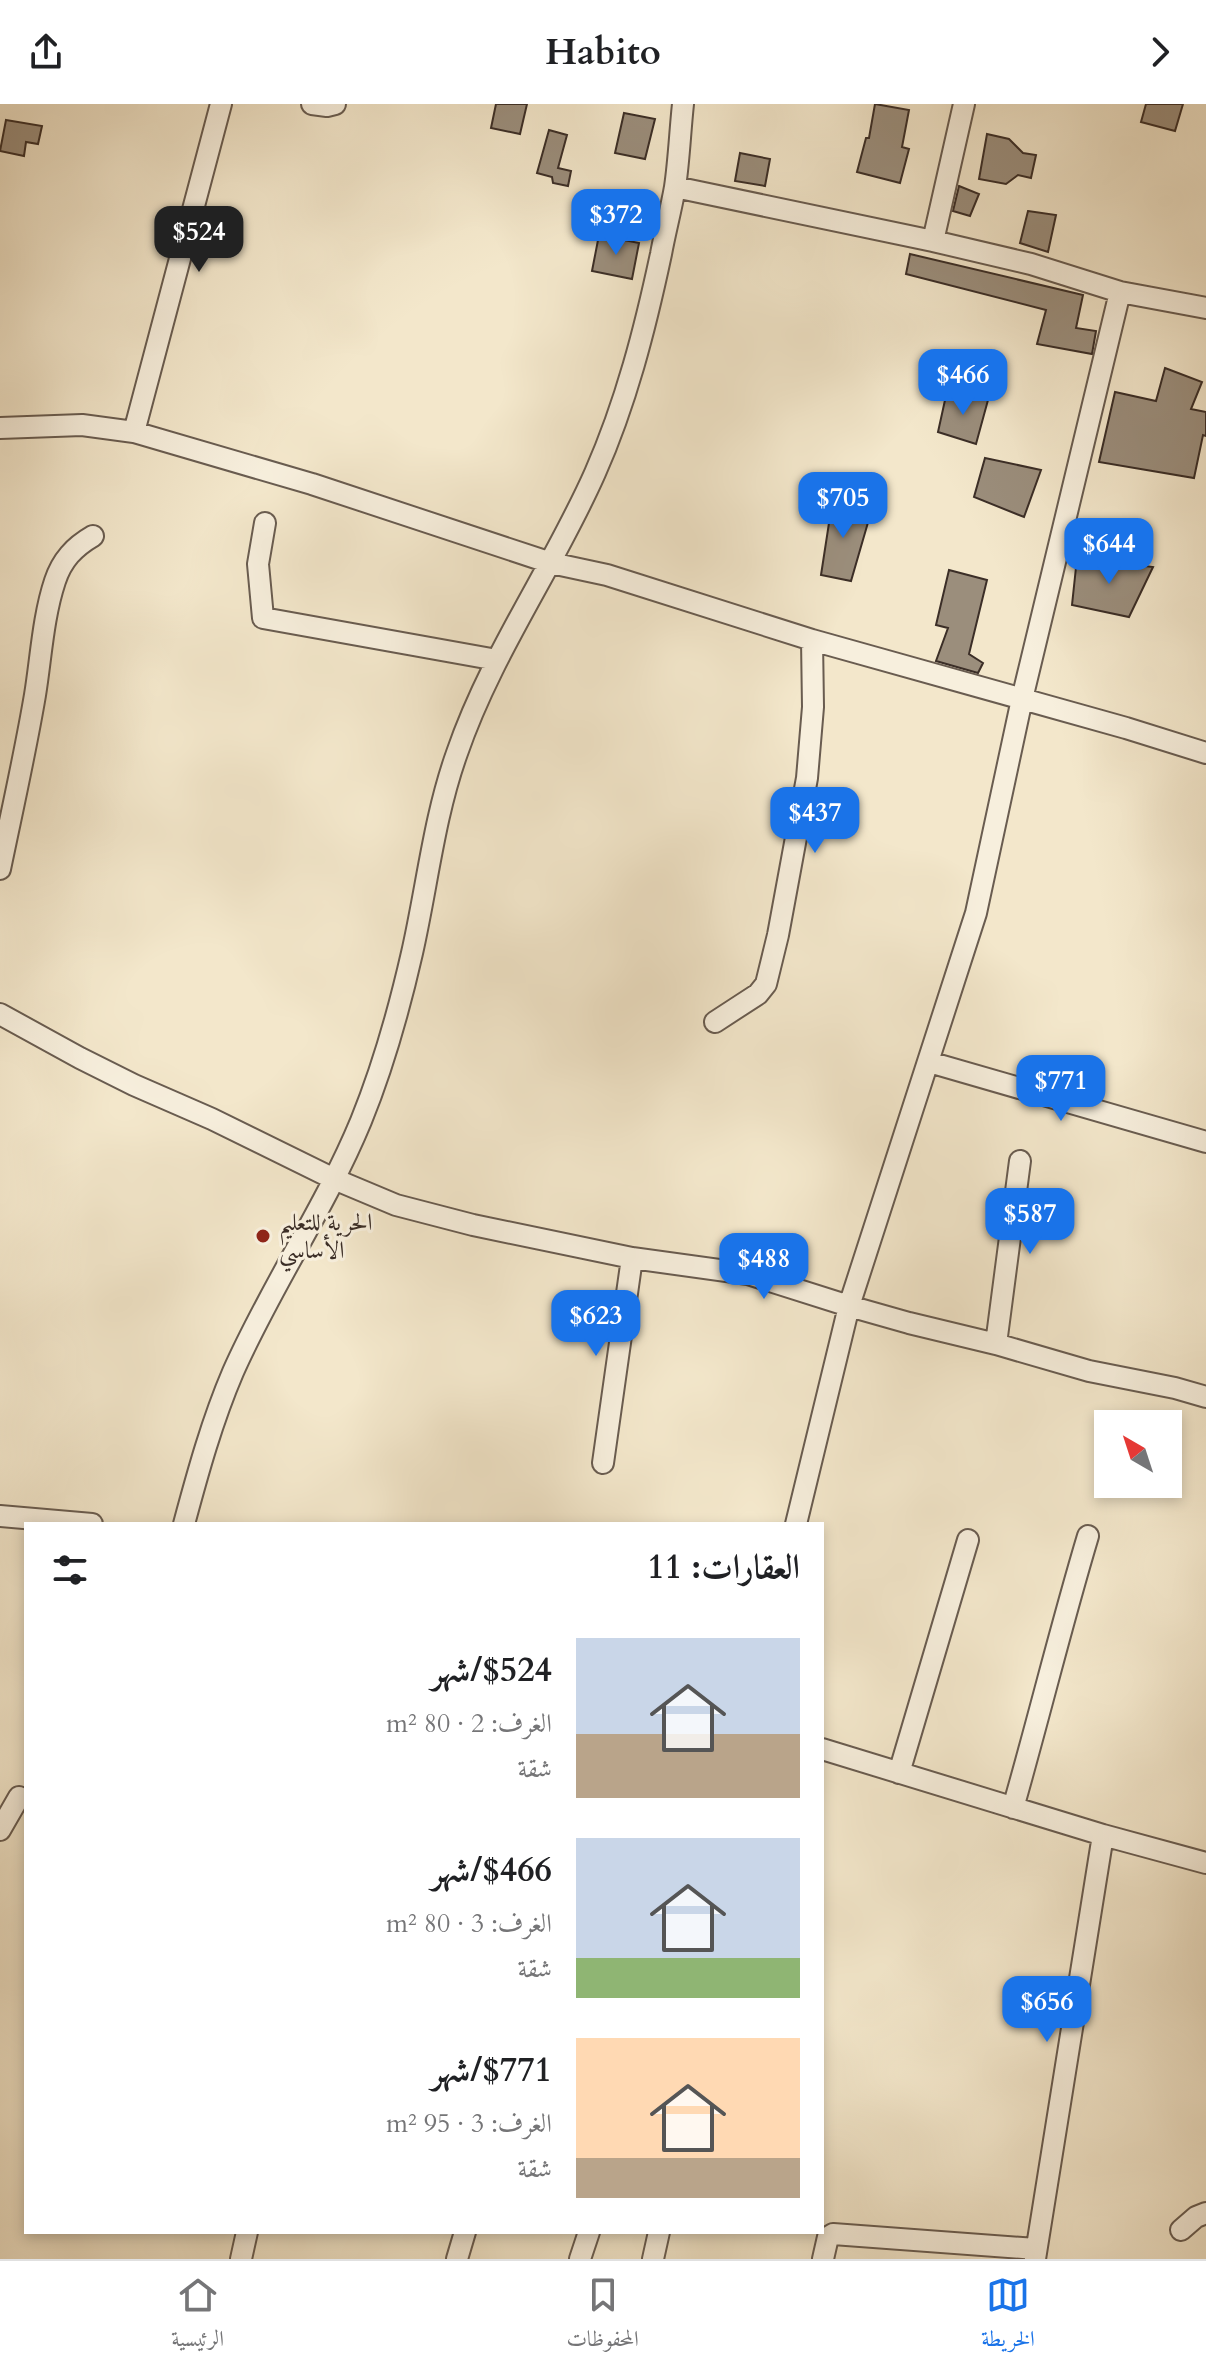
<!DOCTYPE html>
<html lang="ar">
<head>
<meta charset="utf-8">
<style>
	:root { --surface:#fff; --page:#f6f6f6; --text:#202124; --muted:#757577; --line:#e0e0e0; --accent:#1a73e8 }
	body { margin:0; font-family:Cardo,Amiri,serif; background:var(--page); color:var(--text); direction:rtl; height:100vh; display:flex; flex-direction:column; font-size:30px; white-space:nowrap }
	* { box-sizing:border-box; margin:0 }
	p { font-size:26px; color:var(--muted) }
	.icon { flex:none; width:44px; height:44px; fill:none; stroke:currentColor; stroke-width:2; stroke-linecap:round; stroke-linejoin:round }
	.map { position:relative; flex:1; overflow:hidden; direction:ltr }
	.details { position:absolute; left:24px; top:1418px; width:800px; height:712px; display:flex; flex-direction:column; background:var(--surface); border-radius:0px; box-shadow:0 4px 12px #0003; direction:rtl }
	.details>* { flex:none }
	.needle { width:52px; rotate:321deg }
	.tools { position:absolute; left:1094px; top:1306px; display:grid; gap:16px }
	.tools a { display:grid; place-items:center; width:88px; height:88px; border-radius:0px; background:var(--surface); box-shadow:0 4px 12px #0003; font-size:40px }
	.price { position:absolute; translate:-50% -68px; padding:0 18px; border-radius:16px; background:var(--accent); color:#fff; font-size:26px; line-height:52px; filter:drop-shadow(0 2px 4px #0008) }
	.price::after { content:''; position:absolute; left:50%; top:48px; width:24px; height:18px; margin-left:-12px; background:inherit; clip-path:polygon(0 0,100% 0,50% 100%) }
	.price.active { background:#222; color:#fff }
	ul { padding:0; list-style:none }
	li { display:flex; align-items:center; gap:24px; height:200px; padding:0 24px }
	li span { display:grid; place-items:center; flex:none; width:224px; height:160px; border-radius:0px; color:#555 }
	li>.icon { margin-inline-start:auto }
	span .icon { width:96px; height:96px; fill:#fffc; stroke-width:1 }
	li b { font-size:34px }
	h2 { display:flex; justify-content:space-between; align-items:center; height:96px; padding:0 24px; font-size:34px }
	header { display:flex; justify-content:space-between; align-items:center; height:104px; padding:0 24px; background:var(--surface); font-size:36px; font-weight:800 }
	.menu { display:flex; justify-content:space-around; align-items:center; height:112px; border-top:2px solid var(--line); background:var(--surface); font-size:22px; color:var(--muted) }
	.menu a { display:grid; justify-items:center; gap:4px }
	.menu .active { color:var(--accent) }
	.map>svg:first-child { display:block }
	.building { fill:#9b8e7c; stroke:#3b2e27; stroke-width:2 }
	.lines { fill:none; stroke-linecap:round; stroke-linejoin:round }
	.minor-casing { stroke:#695c50; stroke-width:24 }
	.minor { stroke:#f7efdd; stroke-width:20 }
	.poi-dot { fill:#8f2418; stroke:#f7efdd; stroke-width:3 }
	.labels { text-anchor:middle; dominant-baseline:central; stroke-width:6; stroke-linejoin:round; paint-order:stroke }
	.poi-label { font-size:24px; fill:#3b2e27; stroke:#f7efdd; text-anchor:start }
</style>
</head>
<body>
<header><svg class="icon" aria-label="forward" viewBox="0 0 24 24"><path d="M9 5l7 7-7 7"/></svg>Habito<svg class="icon" aria-label="share" viewBox="0 0 24 24"><path d="M12 15V3M7 8l5-5 5 5M5 13v7h14v-7"/></svg></header>
<div class="map">
<svg width="1206" height="2155" viewBox="0 0 1206 2155">
	<rect width="100%" height="100%" fill="#f3e7cb"/>
	<filter id="stains"><feTurbulence type="fractalNoise" baseFrequency=".0025" numOctaves="4"/><feColorMatrix values="0 0 0 0 .2 0 0 0 0 .09 0 0 0 0 .02 0 0 0 .5 -.17"/></filter>
	<radialGradient id="worn" r=".72"><stop offset=".6" stop-color="#630" stop-opacity="0"/><stop offset="1" stop-color="#630" stop-opacity=".3"/></radialGradient>
	<!-- building -->
	<path class="building" d="M496 0H527L520 30 491 24Z
		M875 0 909 6 902 43 909 45 900 79 857 68 866 34H869Z
		M1146 0H1183L1175 27 1141 18Z
		M624 9 655 15 645 55 615 49Z
		M6 16 42 22 38 40 26 38 24 52 0 47Z
		M549 26 567 31 558 64 571 67 568 82 553 79 552 73 537 69Z
		M987 30 1009 35 1023 49 1036 51 1031 74 1018 71 1006 80 979 75Z
		M740 49 770 55 765 82 735 77Z
		M959 82 979 90 970 112 953 107Z
		M1028 107 1056 111 1048 148 1020 139Z
		M599 131 639 139 632 175 592 167Z
		M910 150 1083 191 1076 224 1096 227 1092 250 1037 240 1046 206 906 170Z
		M1165 264 1202 278 1191 305 1206 308V332L1203 331 1194 374 1099 358 1115 288 1156 297Z
		M947 287 988 296 976 340 938 328Z
		M985 354 1041 366 1024 413 974 393Z
		M833 393 856 398 853 411 869 415 851 477 821 471Z
		M1077 454 1153 463 1129 513 1072 501Z
		M949 466 987 476 969 550 983 559 978 569 936 557 948 524 936 521Z"/>
	<g class="lines">
		<!-- minor casing -->
		<g class="minor-casing">
			<path id="minor" d="M312 0 327 2 335 0
				M675 83 933 137 1031 160 1120 188 1206 204
				M933 137 964 0
				M0 324 82 321 134 328 312 380 551 459 607 471 812 536 1126 624 1206 649
				M134 328 221 0
				M265 419 258 460 263 514 497 556
				M0 765C12 707 25 650 35 591 41 554 43 513 55 477 62 456 74 443 93 432
				M0 910 80 954 134 981 212 1015 334 1075 396 1101 473 1121 632 1154 748 1170 849 1202 909 1219 996 1240 1089 1267 1175 1284 1206 1293
				M715 918 758 890 766 880 778 831 807 674 813 603 812 536
				M929 958 1206 1038
				M996 1240 1020 1057
				M603 1359 632 1154
				M0 1412 92 1420
				M184 1420C198 1368 212 1317 233 1268 271 1182 325 1104 361 1017 383 963 399 906 412 849 427 783 434 713 457 649 491 550 553 464 595 369 626 299 645 225 661 150 665 128 671 106 675 83 679 56 680 28 683 0
				M796 1420 849 1202 976 809 1022 595 1120 188
				M822 1645 1103 1731 1206 1759
				M899 1669 968 1436
				M1013 1704C1039 1613 1061 1522 1088 1432
				M0 1726 19 1693
				M1181 2126 1196 2113 1206 2109
				M241 2155 247 2128
				M457 2155 465 2128
				M580 2155 589 2128
				M653 2155 659 2128
				M823 2155 828 2133 833 2130 1036 2145
				M1035 2155 1103 1731"/>
		</g>
		<!-- minor -->
		<use href="#minor" class="minor"/>
	</g>
	<!-- markers -->
	<circle class="poi-dot" cx="263" cy="1132" r="8"/>
	<g class="labels">
		<!-- poi labels -->
		<g class="poi-label">
			<text x="279" y="1118">الحرية للتعليم<tspan x="279" dy="28">الأساسي</tspan></text>
		</g>
	</g>
	<rect width="100%" height="100%" filter="url(#stains)"/>
	<rect width="100%" height="100%" fill="url(#worn)"/>
</svg>
<div class="tools">
<a><svg class="needle" viewBox="-14 -14 28 28"><path d="M0-13l5 13h-10z" fill="#e53935"/><path d="M0 13l5-13h-10z" fill="#757577"/></svg></a>
</div>
<b class="price" style="left:616px;top:153px">$372</b>
<b class="price active" style="left:199px;top:170px">$524</b>
<b class="price" style="left:963px;top:313px">$466</b>
<b class="price" style="left:843px;top:436px">$705</b>
<b class="price" style="left:1109px;top:482px">$644</b>
<b class="price" style="left:815px;top:751px">$437</b>
<b class="price" style="left:1061px;top:1019px">$771</b>
<b class="price" style="left:1030px;top:1152px">$587</b>
<b class="price" style="left:764px;top:1197px">$488</b>
<b class="price" style="left:596px;top:1254px">$623</b>
<b class="price" style="left:1047px;top:1940px">$656</b>
<section class="details">
<h2>العقارات: 11<svg class="icon" aria-label="filters" viewBox="0 0 24 24"><path d="M4 7h16M4 17h16"/><circle cx="9" cy="7" r="2"/><circle cx="15" cy="17" r="2"/></svg></h2>
<ul>
<li><span style="background:linear-gradient(#c9d6e8 60%,#b9a48a 0)"><svg class="icon" aria-label="home" viewBox="0 0 24 24"><path d="M3 11l9-7 9 7M6 9v11h12V9"/></svg></span><div><b>$524/شهر</b><p>الغرف: 2 · 80 m²</p><p>شقة</p></div></li>
<li><span style="background:linear-gradient(#c9d6e8 75%,#8fb573 0)"><svg class="icon" aria-label="home" viewBox="0 0 24 24"><path d="M3 11l9-7 9 7M6 9v11h12V9"/></svg></span><div><b>$466/شهر</b><p>الغرف: 3 · 80 m²</p><p>شقة</p></div></li>
<li><span style="background:linear-gradient(#ffd9b3 75%,#b9a48a 0)"><svg class="icon" aria-label="home" viewBox="0 0 24 24"><path d="M3 11l9-7 9 7M6 9v11h12V9"/></svg></span><div><b>$771/شهر</b><p>الغرف: 3 · 95 m²</p><p>شقة</p></div></li>
</ul>
</section>
</div>
<nav class="menu">
<a class="active"><svg class="icon" aria-label="map" viewBox="0 0 24 24"><path d="M3 6l6-2 6 2 6-2v14l-6 2-6-2-6 2zM9 4v14M15 6v14"/></svg>الخريطة</a>
<a><svg class="icon" aria-label="saved" viewBox="0 0 24 24"><path d="M7 4h10v16l-5-4-5 4z"/></svg>المحفوظات</a>
<a><svg class="icon" aria-label="home" viewBox="0 0 24 24"><path d="M3 11l9-7 9 7M6 9v11h12V9"/></svg>الرئيسية</a>
</nav>
</body>
</html>
